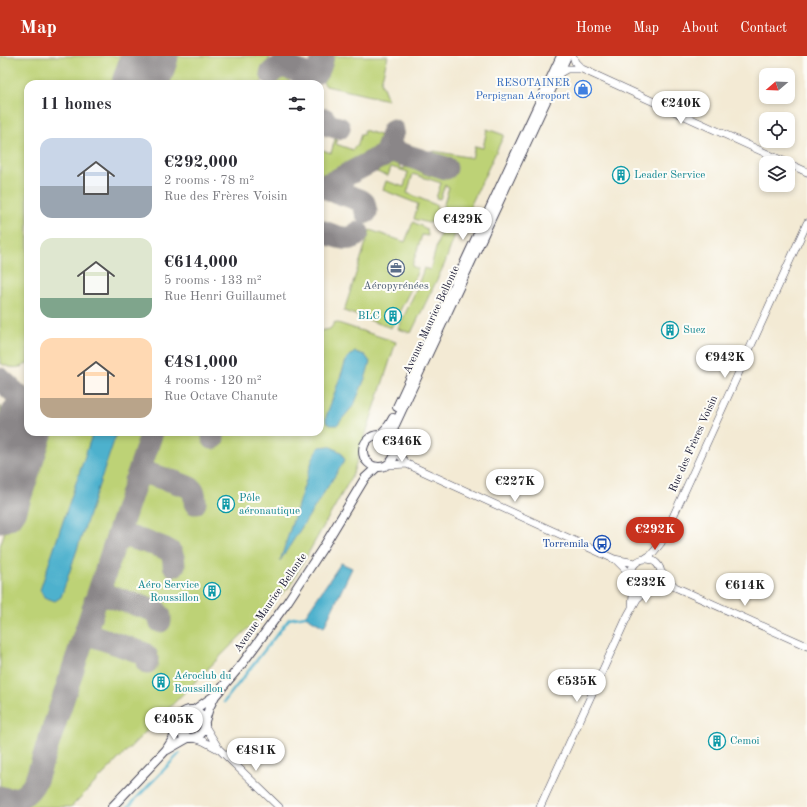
<!DOCTYPE html>
<html lang="en">
<head>
<meta charset="utf-8">
<style>
	:root { --surface:#fff; --page:#f2f2f3; --text:#2b2b33; --muted:#7c7c81; --accent:#c8321e }
	body { margin:0; font-family:"Old Standard TT",serif; background:var(--page); color:var(--text); height:100vh; display:flex; flex-direction:column; font-size:15px; white-space:nowrap }
	* { box-sizing:border-box; margin:0 }
	p { font-size:13px; color:var(--muted) }
	.icon { flex:none; width:22px; height:22px; fill:none; stroke:currentColor; stroke-width:2; stroke-linecap:round; stroke-linejoin:round }
	.map { position:relative; flex:1; overflow:hidden }
	.side { position:absolute; left:24px; top:24px; width:300px; height:356px; display:flex; flex-direction:column; background:var(--surface); border-radius:12px; box-shadow:0 2px 6px #0003 }
	.side>* { flex:none }
	.needle { width:26px; rotate:251deg }
	.buttons { position:absolute; left:759px; top:12px; display:grid; gap:8px }
	.buttons a { display:grid; place-items:center; width:36px; height:36px; border-radius:8px; background:var(--surface); box-shadow:0 2px 6px #0003; font-size:20px }
	.price { position:absolute; translate:-50% -34px; padding:0 9px; border-radius:14px; background:#fff; color:#222; font-size:13px; line-height:26px; filter:drop-shadow(0 1px 2px #0008) }
	.price::after { content:''; position:absolute; left:50%; top:24px; width:12px; height:9px; margin-left:-6px; background:inherit; clip-path:polygon(0 0,100% 0,50% 100%) }
	.price.active { background:var(--accent); color:#fff }
	ul { padding:0; list-style:none }
	li { display:flex; align-items:center; gap:12px; height:100px; padding:0 16px }
	li span { display:grid; place-items:center; flex:none; width:112px; height:80px; border-radius:12px; color:#555 }
	li>.icon { margin-inline-start:auto }
	span .icon { width:48px; height:48px; fill:#fffc; stroke-width:1 }
	li b { font-size:17px }
	h2 { display:flex; justify-content:space-between; align-items:center; height:48px; padding:0 16px; font-size:17px }
	header { display:flex; align-items:center; gap:24px; box-sizing:border-box; height:56px; padding:0 20px; background:var(--accent); color:#fff }
	header strong { font-size:19px }
	nav { display:flex; gap:22px; margin-inline-start:auto; font-size:14px }
	.map>svg:first-child { display:block }
	.green { fill:#bdd276; stroke:#707a58 }
	.water { fill:#4eb1cd; stroke:#386a84 }
	.lines { fill:none; stroke-linecap:round; stroke-linejoin:round }
	.stream { stroke:#4eb1cd; stroke-width:2.5 }
	.taxiway { stroke:#8a8688; stroke-width:23 }
	.runway { stroke:#8a8688; stroke-width:57 }
	.minor-casing { stroke:#414052; stroke-width:8 }
	.tertiary-casing { stroke:#414052; stroke-width:10 }
	.minor { stroke:#fff; stroke-width:7 }
	.tertiary { stroke:#fff; stroke-width:8 }
	.labels { text-anchor:middle; dominant-baseline:central; stroke-width:4; stroke-linejoin:round; paint-order:stroke }
	.shop-label { font-size:11px; fill:#366cbe; stroke:#fdfcf7; text-anchor:end }
	.culture-label { font-size:11px; fill:#0d838f; stroke:#fdfcf7; text-anchor:start }
	.service-label { font-size:11px; fill:#4e5e75; stroke:#fdfcf7 }
	.street-label { font-size:11px; fill:#22223b; stroke:#fdfcf7 }
	.transit-label { font-size:11px; fill:#164399; stroke:#fdfcf7; text-anchor:end }
</style>
</head>
<body>
<header>
<strong>Map</strong>
<nav><a>Home</a><a>Map</a><a>About</a><a>Contact</a></nav>
</header>
<div class="map">
<svg width="807" height="751" viewBox="0 0 807 751">
	<rect width="100%" height="100%" fill="#fdfcf7"/>
	<filter id="ink" filterUnits="userSpaceOnUse"><feTurbulence type="fractalNoise" baseFrequency=".025" numOctaves="2"/><feDisplacementMap in="SourceGraphic" scale="8" xChannelSelector="R" yChannelSelector="G"/><feConvolveMatrix kernelMatrix="1 2 1 2 8 2 1 2 1" color-interpolation-filters="sRGB"/></filter>
	<filter id="wash" filterUnits="userSpaceOnUse"><feTurbulence type="fractalNoise" baseFrequency=".012" numOctaves="4" result="noise"/><feDisplacementMap in="SourceGraphic" scale="16" xChannelSelector="R" yChannelSelector="G"/><feGaussianBlur stdDeviation="0.9" result="paint"/><feColorMatrix in="noise" values="0 0 0 0 0 0 0 0 0 0 0 0 0 0 0 0 0 1.4 0 .05"/><feComposite in="paint" operator="in"/></filter>
	<g filter="url(#wash)">
		<rect width="100%" height="100%" fill="#f3ead4"/>
		<!-- green -->
		<path class="green" d="M0 0H137L128 28H28V307C19 314 9 312 0 307Z
			M163 0H270L261 28H154Z
			M329 0H388L381 26 388 44 326 30C318 21 325 10 329 0Z
			M283 14 290 16 291 20 288 28H275L280 16Z
			M487 73 504 79 467 157 455 178 445 207 411 277 398 273 417 232 424 212 430 214 445 160 441 158 449 131 445 129 440 143 436 142 441 127 413 118 407 137 436 149 437 154 432 166 428 167 414 163 418 148 383 134 386 125 404 131 408 116 391 111 388 120 374 115 346 128 338 130 395 102 399 106V111L404 113 406 107 424 112 422 117 430 120 431 112 445 116 446 110 431 105 434 95 472 102 475 90 483 92Z
			M364 74 388 82 385 91 323 124 320 123V93L331 97 335 83 337 84 336 88 353 94 355 90H357L361 78 363 79Z
			M413 166 427 173 428 180 422 179 412 210 418 213 411 233 391 272 344 255 370 174 405 186Z
			M335 266 396 286 352 420 289 531 71 751H0V748C18 751 30 745 39 729L89 585 158 376H320V275L330 273Z
			M0 350C10 373 8 384 0 408Z
			M38 376H145L26 729C17 736 11 739 0 735V490Z"/>
		<!-- water -->
		<path class="water" d="M355 296 365 299 370 306 366 320 354 349 337 369H330L326 366V361L347 302Z
			M93 376H117L61 541 55 545 44 541 40 534Z
			M329 390 341 396 345 404 280 505 313 402 319 391Z
			M341 507 352 512 324 571 305 560Z"/>
		<g class="lines">
			<!-- stream -->
			<path class="stream" d="M224 646 289 563 305 560
				M128 751 180 697"/>
			<!-- taxiway -->
			<path class="taxiway" d="M271 17C285 0 308 27 318 15 321 11 322 4 323 0
				M324 63 328 69 339 72
				M382 101 386 96 393 75
				M320 130 331 127 386 98 395 96 446 112
				M320 130 360 144 364 147 366 156
				M320 175C332 178 349 189 358 177
				M0 323 25 346 28 359
				M213 376V382
				M135 425C138 422 141 419 146 418 151 418 186 429 190 432 195 436 195 441 195 447
				M115 487 123 481H129C138 484 167 491 171 497 174 501 174 505 174 509
				M95 545 101 541 109 540 156 555 160 560V565
				M83 582 91 579 143 597 147 601V606
				M0 741C16 747 29 739 36 724L152 376"/>
			<!-- runway -->
			<path class="runway" d="M140 28 150 0
				M0 448 28 364"/>
		</g>
	</g>
	<g filter="url(#ink)">
		<g class="lines">
			<!-- minor casing -->
			<g class="minor-casing">
				<path id="minor" d="M573 0 575 6 582 13 807 116
					M560 17 567 13H582
					M395 394 407 408 614 503 635 507
					M388 409 407 408
					M646 502 651 499 661 487 807 167
					M631 518a15 15 0 1 1 30 0a15 15 0 1 1-30 0Z
					M616 504 631 519
					M662 517 675 531 807 590
					M632 550 634 527
					M205 670 219 693
					M194 682 203 685 220 694 279 751
					M540 751 628 559 637 543 648 533"/>
			</g>
			<!-- tertiary casing -->
			<g class="tertiary-casing">
				<path id="tertiary" d="M397 351 561 0
					M363 395a16 16 0 1 1 32 0a16 16 0 1 1-32 0Z
					M379 380 389 369 393 362
					M392 387 394 371 567 0
					M177 668a14 14 0 1 1 28 0a14 14 0 1 1-28 0Z
					M194 654 214 640
					M205 665 209 652 215 640 242 608 286 548 324 490 365 422 377 411
					M167 694 188 682
					M112 751 166 694 173 683 177 671"/>
			</g>
			<!-- minor -->
			<use href="#minor" class="minor"/>
			<!-- tertiary -->
			<use href="#tertiary" class="tertiary"/>
		</g>
	</g>
	<!-- icons -->
	<defs>
		<g id="shop-ring" transform="scale(0.9)"><circle r="9.5" fill="#fdfcf7" stroke="#3f7fe0" stroke-width="1.5"/><path d="M-5-2.5h2.3a2.7 3.5 0 0 1 5.4 0H5L5.5 6h-11ZM-1.5-2.5h3a1.5 2.3 0 0 0-3 0Z" fill="#3f7fe0"/></g>
		<g id="building-ring" transform="scale(0.9)"><circle r="9.5" fill="#fdfcf7" stroke="#0f9aa8" stroke-width="1.5"/><path d="M-4-6H4V6H1V3H-1V6H-4ZM-2.5-4.3h1.7v1.8h-1.7ZM.8-4.3h1.7v1.8H.8ZM-2.5-1h1.7V.8h-1.7ZM.8-1h1.7V.8H.8Z" fill="#0f9aa8"/></g>
		<g id="office-ring" transform="scale(0.9)"><circle r="9.5" fill="#fdfcf7" stroke="#5c6f8a" stroke-width="1.5"/><path d="M-6-3h4V-5.5h4V-3h4V5H-6ZM-1-4.5V-3h2v-1.5ZM-6 0V1H6V0Z" fill="#5c6f8a"/></g>
		<g id="bus-ring" transform="scale(0.9)"><circle r="9.5" fill="#fdfcf7" stroke="#1a4fb4" stroke-width="1.5"/><path d="M-5-6H5V4H4V6H2V4H-2V6H-4V4H-5ZM-3.5-4V0h7V-4ZM-3.5 1.2v1.5H-2V1.2ZM2 1.2v1.5H3.5V1.2Z" fill="#1a4fb4"/></g>
	</defs>
	<g fill-rule="evenodd">
		<use href="#shop-ring" x="583" y="33"/>
		<use href="#building-ring" x="621" y="119"/>
		<use href="#office-ring" x="396" y="212"/>
		<use href="#building-ring" x="393" y="260"/>
		<use href="#building-ring" x="670" y="274"/>
		<use href="#building-ring" x="226" y="448"/>
		<use href="#bus-ring" x="602" y="488"/>
		<use href="#building-ring" x="212" y="535"/>
		<use href="#building-ring" x="161" y="626"/>
		<use href="#building-ring" x="717" y="685"/>
	</g>
	<g class="labels">
		<!-- shop labels -->
		<g class="shop-label">
			<text x="570" y="27">RESOTAINER<tspan x="570" dy="13">Perpignan Aéroport</tspan></text>
		</g>
		<!-- culture labels -->
		<g class="culture-label">
			<text x="634" y="119">Leader Service</text>
			<text x="380" y="260" text-anchor="end">BLC</text>
			<text x="683" y="274">Suez</text>
			<text x="239" y="442">Pôle<tspan x="239" dy="13">aéronautique</tspan></text>
			<text x="199" y="529" text-anchor="end">Aéro Service<tspan x="199" dy="13">Roussillon</tspan></text>
			<text x="174" y="620">Aéroclub du<tspan x="174" dy="13">Roussillon</tspan></text>
			<text x="730" y="685">Cemoi</text>
		</g>
		<!-- service labels -->
		<g class="service-label">
			<text x="396" y="230">Aéropyrénées</text>
		</g>
		<!-- street labels -->
		<g class="street-label">
			<text transform="translate(432 264) rotate(-65)">Avenue Maurice Bellonte</text>
			<text transform="translate(694 388) rotate(-66)">Rue des Frères Voisin</text>
			<text transform="translate(271 547) rotate(-55)">Avenue Maurice Bellonte</text>
		</g>
		<!-- transit labels -->
		<g class="transit-label">
			<text x="589" y="488">Torremila</text>
		</g>
	</g>
</svg>
<div class="buttons">
<a><svg class="needle" viewBox="-14 -14 28 28"><path d="M0-13l5 13h-10z" fill="#e53935"/><path d="M0 13l5-13h-10z" fill="#7c7c81"/></svg></a>
<a><svg class="icon" aria-label="locate" viewBox="0 0 24 24"><circle cx="12" cy="12" r="6"/><path d="M12 2v4M12 18v4M2 12h4M18 12h4"/></svg></a>
<a><svg class="icon" aria-label="layers" viewBox="0 0 24 24"><path d="M12 4l9 5-9 5-9-5zM3 14l9 5 9-5"/></svg></a>
</div>
<b class="price" style="left:681px;top:69px">€240K</b>
<b class="price" style="left:463px;top:185px">€429K</b>
<b class="price" style="left:725px;top:323px">€942K</b>
<b class="price" style="left:402px;top:407px">€346K</b>
<b class="price" style="left:515px;top:447px">€227K</b>
<b class="price active" style="left:655px;top:495px">€292K</b>
<b class="price" style="left:646px;top:548px">€232K</b>
<b class="price" style="left:745px;top:551px">€614K</b>
<b class="price" style="left:577px;top:647px">€535K</b>
<b class="price" style="left:174px;top:685px">€405K</b>
<b class="price" style="left:256px;top:716px">€481K</b>
<section class="side">
<h2>11 homes<svg class="icon" aria-label="filters" viewBox="0 0 24 24"><path d="M4 7h16M4 17h16"/><circle cx="9" cy="7" r="2"/><circle cx="15" cy="17" r="2"/></svg></h2>
<ul>
<li><span style="background:linear-gradient(#c9d6e8 60%,#9aa5b1 0)"><svg class="icon" aria-label="home" viewBox="0 0 24 24"><path d="M3 11l9-7 9 7M6 9v11h12V9"/></svg></span><div><b>€292,000</b><p>2 rooms · 78 m²</p><p>Rue des Frères Voisin</p></div></li>
<li><span style="background:linear-gradient(#dfe7d0 75%,#7fa58c 0)"><svg class="icon" aria-label="home" viewBox="0 0 24 24"><path d="M3 11l9-7 9 7M6 9v11h12V9"/></svg></span><div><b>€614,000</b><p>5 rooms · 133 m²</p><p>Rue Henri Guillaumet</p></div></li>
<li><span style="background:linear-gradient(#ffd9b3 75%,#b9a48a 0)"><svg class="icon" aria-label="home" viewBox="0 0 24 24"><path d="M3 11l9-7 9 7M6 9v11h12V9"/></svg></span><div><b>€481,000</b><p>4 rooms · 120 m²</p><p>Rue Octave Chanute</p></div></li>
</ul>
</section>
</div>
</body>
</html>
